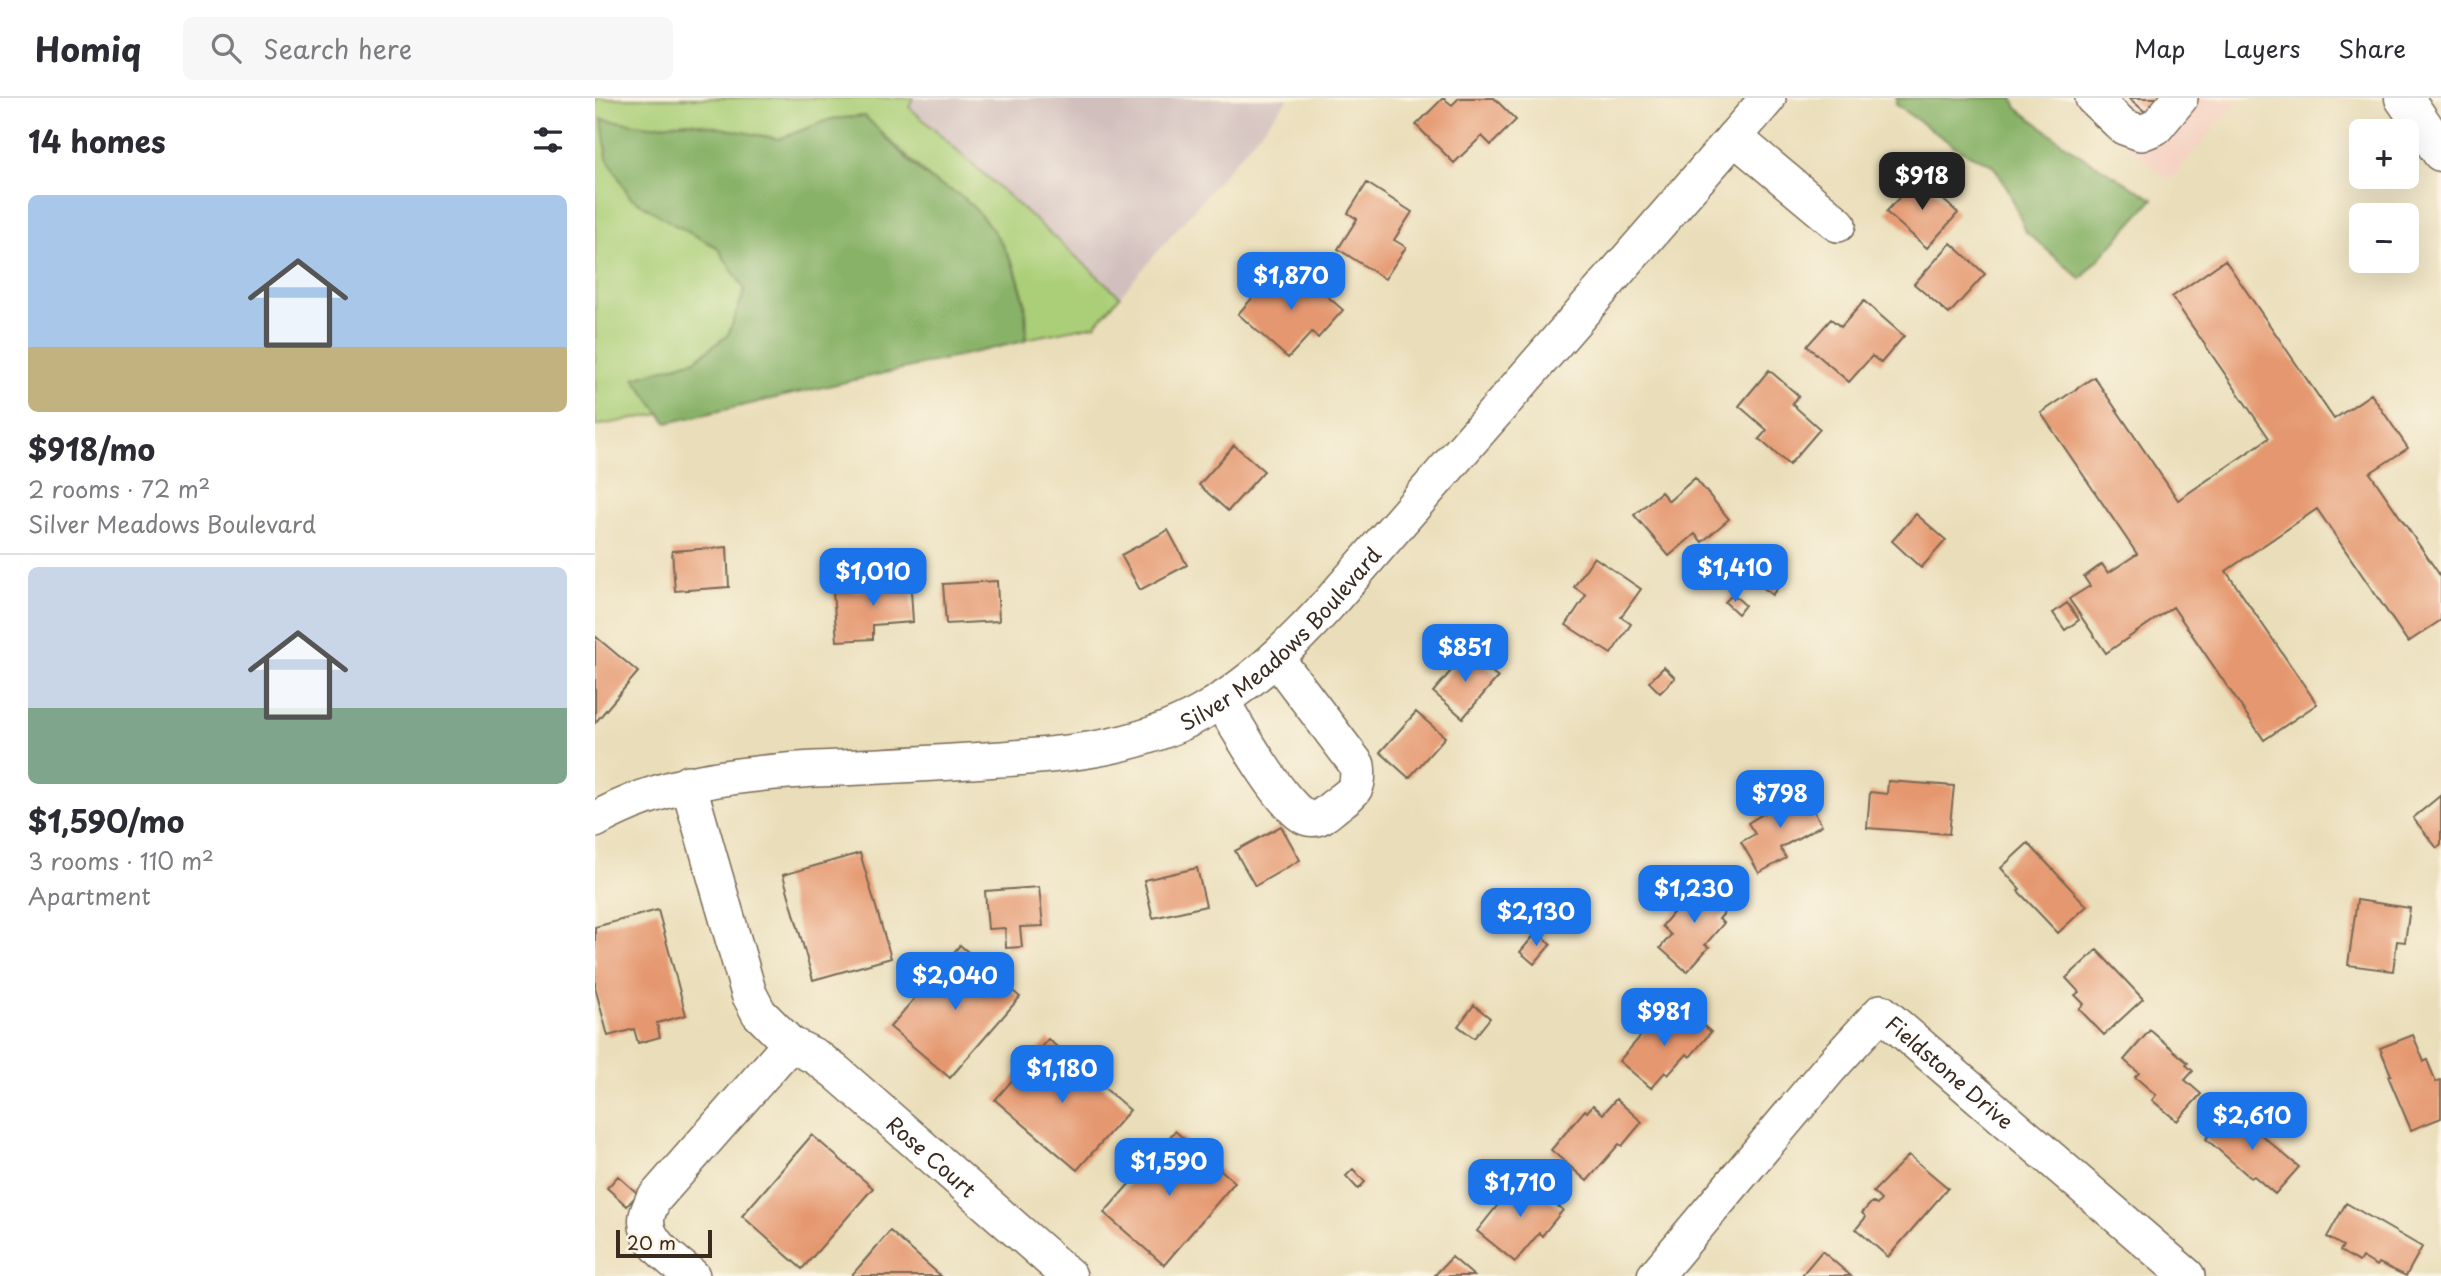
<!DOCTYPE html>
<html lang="en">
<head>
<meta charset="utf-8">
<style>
	:root { --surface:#fff; --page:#f7f7f7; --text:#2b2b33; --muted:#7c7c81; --line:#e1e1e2; --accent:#1a73e8 }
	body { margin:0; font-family:"Playpen Sans",sans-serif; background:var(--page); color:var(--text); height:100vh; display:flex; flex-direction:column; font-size:26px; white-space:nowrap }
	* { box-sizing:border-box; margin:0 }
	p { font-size:23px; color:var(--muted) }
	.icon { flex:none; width:38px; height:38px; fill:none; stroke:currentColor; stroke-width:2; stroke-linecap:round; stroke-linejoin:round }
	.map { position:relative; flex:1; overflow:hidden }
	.drawer { display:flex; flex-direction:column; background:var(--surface); width:595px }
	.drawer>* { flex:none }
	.controls { position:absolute; left:1754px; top:21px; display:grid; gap:14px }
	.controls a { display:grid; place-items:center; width:70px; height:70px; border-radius:10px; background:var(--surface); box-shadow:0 7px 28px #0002; font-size:35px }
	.scale { position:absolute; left:21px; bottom:18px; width:96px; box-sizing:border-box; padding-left:7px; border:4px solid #3b2a1e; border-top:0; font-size:19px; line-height:24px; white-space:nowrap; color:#3b2a1e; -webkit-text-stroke:5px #fcf5e5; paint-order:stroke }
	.price { position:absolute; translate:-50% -60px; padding:0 16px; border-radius:14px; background:var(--accent); color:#fff; font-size:23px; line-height:46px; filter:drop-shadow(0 2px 4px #0008) }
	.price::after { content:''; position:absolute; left:50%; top:42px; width:21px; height:16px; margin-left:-10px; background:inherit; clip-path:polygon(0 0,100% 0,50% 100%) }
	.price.on { background:#222; color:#fff }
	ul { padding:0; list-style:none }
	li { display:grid; align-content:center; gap:14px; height:371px; padding:0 28px }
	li+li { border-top:2px solid var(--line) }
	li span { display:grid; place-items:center; height:217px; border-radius:10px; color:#555 }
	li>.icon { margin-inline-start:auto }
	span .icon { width:126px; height:126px; fill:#fffc; stroke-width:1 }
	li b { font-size:30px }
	h2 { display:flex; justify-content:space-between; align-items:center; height:84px; padding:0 28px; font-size:30px }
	header { display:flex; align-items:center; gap:42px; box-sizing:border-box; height:98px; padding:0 35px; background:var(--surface); border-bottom:2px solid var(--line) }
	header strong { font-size:33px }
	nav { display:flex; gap:38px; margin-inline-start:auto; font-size:24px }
	.search { width:490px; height:63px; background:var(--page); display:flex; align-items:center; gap:18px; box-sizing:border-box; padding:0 24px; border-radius:10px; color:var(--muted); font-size:26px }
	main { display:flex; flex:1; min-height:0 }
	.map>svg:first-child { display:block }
	.built { fill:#f5d2c2 }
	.industrial { fill:#d1bfbd }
	.green { fill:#abcf78; stroke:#737c4b; stroke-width:2 }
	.forest { fill:#88b268; stroke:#626e43; stroke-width:2 }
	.building { fill:#e59870 }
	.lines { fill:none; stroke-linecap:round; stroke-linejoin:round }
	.minor-casing { stroke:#786955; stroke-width:38 }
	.major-casing { stroke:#786955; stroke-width:41 }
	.minor { stroke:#fff; stroke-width:35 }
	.major { stroke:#fff; stroke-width:38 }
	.labels { text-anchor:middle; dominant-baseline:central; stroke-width:5; stroke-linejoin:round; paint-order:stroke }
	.street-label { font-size:21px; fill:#3b2a1e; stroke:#fcf5e5 }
</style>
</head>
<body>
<header>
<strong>Homiq</strong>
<div class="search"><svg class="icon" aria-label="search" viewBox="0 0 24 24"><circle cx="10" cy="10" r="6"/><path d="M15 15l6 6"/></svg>Search here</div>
<nav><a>Map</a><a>Layers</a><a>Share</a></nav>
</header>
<main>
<section class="drawer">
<h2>14 homes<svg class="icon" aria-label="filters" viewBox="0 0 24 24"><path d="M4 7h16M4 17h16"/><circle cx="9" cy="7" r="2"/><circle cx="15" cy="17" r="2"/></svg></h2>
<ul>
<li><span style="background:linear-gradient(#a9c7e8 70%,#c2b280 0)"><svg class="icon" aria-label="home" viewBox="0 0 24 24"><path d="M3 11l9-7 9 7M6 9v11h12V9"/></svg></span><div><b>$918/mo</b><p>2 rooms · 72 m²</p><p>Silver Meadows Boulevard</p></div></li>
<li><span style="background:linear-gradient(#c9d6e8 65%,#7fa58c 0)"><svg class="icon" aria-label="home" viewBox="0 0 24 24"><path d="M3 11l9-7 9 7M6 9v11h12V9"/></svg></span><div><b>$1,590/mo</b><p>3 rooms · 110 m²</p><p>Apartment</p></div></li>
</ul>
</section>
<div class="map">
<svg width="1846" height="1178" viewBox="0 0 1846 1178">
	<rect width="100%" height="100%" fill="#fcf5e5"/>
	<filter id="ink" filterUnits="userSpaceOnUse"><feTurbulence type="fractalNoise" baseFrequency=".0143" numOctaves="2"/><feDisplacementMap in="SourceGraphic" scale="14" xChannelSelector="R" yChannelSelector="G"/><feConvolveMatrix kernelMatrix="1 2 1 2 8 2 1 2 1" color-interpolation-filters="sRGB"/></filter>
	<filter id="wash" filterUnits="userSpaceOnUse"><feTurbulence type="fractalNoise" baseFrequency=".00686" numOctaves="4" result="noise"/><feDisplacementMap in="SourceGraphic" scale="28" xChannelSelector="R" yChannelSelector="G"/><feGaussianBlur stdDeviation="1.57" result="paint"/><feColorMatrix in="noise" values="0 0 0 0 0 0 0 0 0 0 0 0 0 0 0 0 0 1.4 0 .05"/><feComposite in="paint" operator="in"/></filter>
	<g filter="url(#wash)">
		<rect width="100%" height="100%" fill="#eadeba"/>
		<!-- built -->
		<path class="built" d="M1473 0H1646L1574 83Z"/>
		<!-- industrial -->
		<path class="industrial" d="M0 0H694L500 227 0 328Z"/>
		<!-- green -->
		<path class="green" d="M0 0H318L314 9 525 198 500 227 430 241 432 224 430 203 419 166 366 98 338 83 269 18 236 21 184 41 94 24 54 28 7 21 78 126 122 149 150 192 133 237 100 262 39 280 65 316 0 328Z"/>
		<!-- forest -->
		<path class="forest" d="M1301 0H1418L1422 10 1480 54 1558 101 1486 181 1431 134 1413 91 1398 67 1365 52 1301 7Z
			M270 18C291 39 312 63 336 82 346 89 359 92 369 100 409 137 436 188 430 243L72 325 39 280 100 262 133 237 150 192 122 149 78 126 35 99 12 60 7 21 54 28 94 24 184 41 236 21Z"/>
		<g id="blocks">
			<!-- building -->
			<path class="building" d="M848 0 857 7 864 0H899L921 22 896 47 887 38 859 65 821 27Z
				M1534 0H1570L1555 18Z
				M1323 79 1363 115 1332 150 1291 114Z
				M772 85 817 114 799 142 811 149 790 181 743 151 762 121 753 115Z
				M1356 145 1390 176 1354 216 1319 186Z
				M1630 162 1739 321 1776 296 1813 350 1775 375 1846 479V522L1813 544 1722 411 1631 473 1722 606 1669 642 1578 509 1511 555 1474 501 1495 488 1489 479 1507 466 1513 475 1542 456 1446 315 1499 279 1583 402 1674 340 1577 199Z
				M699 169 748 212 723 240 717 234 693 260 643 216 668 188 676 195Z
				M1269 203 1309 238 1286 265 1277 258 1254 284 1212 248 1236 221 1246 229Z
				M1174 272 1204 298 1197 306 1225 331 1194 367 1164 341 1172 332 1144 308Z
				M639 347 669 373 633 413 604 387Z
				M1100 380 1134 421 1107 444 1100 436 1074 458 1039 417 1066 394 1074 403Z
				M1321 416 1351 442 1326 470 1297 443Z
				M573 432 592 467 545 492 526 457Z
				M132 449 134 489 80 493 77 453Z
				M999 459 1046 491 1026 519 1036 526 1016 556 971 527 991 497 979 489Z
				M1173 474 1186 486 1177 497 1163 485Z
				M315 477 318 524 278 527V541L242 543 238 494 278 492 277 479Z
				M402 483 404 523 351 526 348 486Z
				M1138 496 1150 507 1143 516 1130 504Z
				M1472 505 1484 522 1470 532 1458 515Z
				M0 538 43 574 0 625Z
				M873 553 903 579 868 620 838 594Z
				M1069 569 1080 580 1065 595 1054 584Z
				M821 614 850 639 814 680 785 654Z
				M1293 683 1359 688 1354 736 1272 730 1275 694 1292 696Z
				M1207 692 1227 727 1185 750 1191 760 1164 775 1146 744 1160 736 1153 725Z
				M1846 697V747L1842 750 1818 720Z
				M686 728 705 762 660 788 640 753Z
				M1433 745 1492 808 1463 835 1423 793 1425 791 1406 770Z
				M265 755 296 860 218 882 188 777Z
				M602 770 611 808 558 820 549 782Z
				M1107 780 1137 806 1124 821 1129 825 1110 847 1114 849 1092 874 1065 850 1076 837 1067 828Z
				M444 789 448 828 425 829 427 849 411 850 410 830 393 831 390 793Z
				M1762 802 1815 810 1810 844 1802 843 1798 873 1753 867Z
				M63 812 91 917 62 925 65 939 43 945 39 931 13 938 0 889V829Z
				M942 834 956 846 939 866 925 854Z
				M365 847 425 899 355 980 295 929Z
				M1502 852 1548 901 1509 937 1484 911 1489 906 1480 897 1484 894 1471 880Z
				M879 907 895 920 879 940 863 928Z
				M1090 911 1116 934 1095 959 1092 956 1073 977 1070 974 1056 990 1024 963 1059 923 1071 932Z
				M1555 932 1593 965 1591 967 1598 973 1590 982 1606 996 1582 1023 1557 1002 1561 997 1540 979 1544 975 1529 962Z
				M1818 937 1829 964 1832 962 1841 984 1845 982 1846 984V1020L1816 1032 1793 978 1796 977 1785 950Z
				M453 941 535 1012 482 1072 400 1002Z
				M1021 1001 1047 1024 1027 1048 1024 1046 992 1083 956 1052 990 1012 992 1014 998 1007 1008 1016Z
				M1636 1011 1704 1069 1680 1096 1659 1078 1656 1080 1611 1041Z
				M580 1033 640 1084 569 1167 509 1115Z
				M217 1037 278 1090 207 1171 147 1118Z
				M1314 1057 1353 1090 1293 1159 1261 1131 1271 1119 1267 1115 1277 1104 1282 1107 1286 1102 1278 1094Z
				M758 1071 770 1084 763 1091 751 1078Z
				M23 1078 43 1096 32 1108 12 1090Z
				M926 1078 968 1112 947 1138 944 1135 920 1164 882 1133Z
				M1751 1105 1827 1149 1811 1178 1784 1165 1782 1168 1767 1159 1764 1164 1745 1153 1748 1148 1732 1139Z
				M295 1133 346 1178H256Z
				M1227 1153 1256 1178H1206Z
				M857 1159 879 1178H839Z"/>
		</g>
	</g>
	<g filter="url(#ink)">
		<use href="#blocks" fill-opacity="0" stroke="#786955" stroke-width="2"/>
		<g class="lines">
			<!-- minor casing -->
			<g class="minor-casing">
				<g id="minor">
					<path d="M1498 0 1529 29 1546 35 1561 29 1585 0"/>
					<path d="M1139 39 1243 126"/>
					<path d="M626 602C639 624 691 716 713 720 725 723 733 713 741 707 759 693 765 691 762 667L681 560"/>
					<path d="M93 685 154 896 164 915 195 946"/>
					<path id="s1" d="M0 722C69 683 143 676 220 671 271 669 323 666 374 663 453 658 535 655 606 615 655 587 693 550 731 509L1173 0"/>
					<path id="s2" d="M97 1178C80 1164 47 1143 52 1118 53 1113 56 1107 58 1102L195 946 221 959 241 974 474 1178"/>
					<path id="s3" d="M1060 1178 1233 972 1286 914 1592 1178"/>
				</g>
			</g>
			<!-- major casing -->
			<g class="major-casing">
				<path id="major" d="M1809 0 1846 54"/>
			</g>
			<!-- minor -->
			<use href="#minor" class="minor"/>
			<!-- major -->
			<use href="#major" class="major"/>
		</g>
	</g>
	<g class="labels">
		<!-- street labels -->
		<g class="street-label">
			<text stroke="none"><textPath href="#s1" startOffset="730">Silver Meadows Boulevard</textPath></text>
			<text stroke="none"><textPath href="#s3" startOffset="439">Fieldstone Drive</textPath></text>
			<text stroke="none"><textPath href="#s2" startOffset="485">Rose Court</textPath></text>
		</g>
	</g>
</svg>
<div class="controls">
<a>+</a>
<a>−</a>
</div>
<div class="scale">20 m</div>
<b class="price on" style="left:1327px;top:114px">$918</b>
<b class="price" style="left:696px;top:214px">$1,870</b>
<b class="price" style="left:1140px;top:506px">$1,410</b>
<b class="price" style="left:278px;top:510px">$1,010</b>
<b class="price" style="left:870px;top:586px">$851</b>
<b class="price" style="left:1185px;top:732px">$798</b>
<b class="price" style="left:1099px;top:827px">$1,230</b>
<b class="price" style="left:941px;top:850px">$2,130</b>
<b class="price" style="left:360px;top:914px">$2,040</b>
<b class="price" style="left:1069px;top:950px">$981</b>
<b class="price" style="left:467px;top:1007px">$1,180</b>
<b class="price" style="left:1657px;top:1054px">$2,610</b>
<b class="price" style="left:574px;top:1100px">$1,590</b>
<b class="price" style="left:925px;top:1121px">$1,710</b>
</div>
</main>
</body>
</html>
